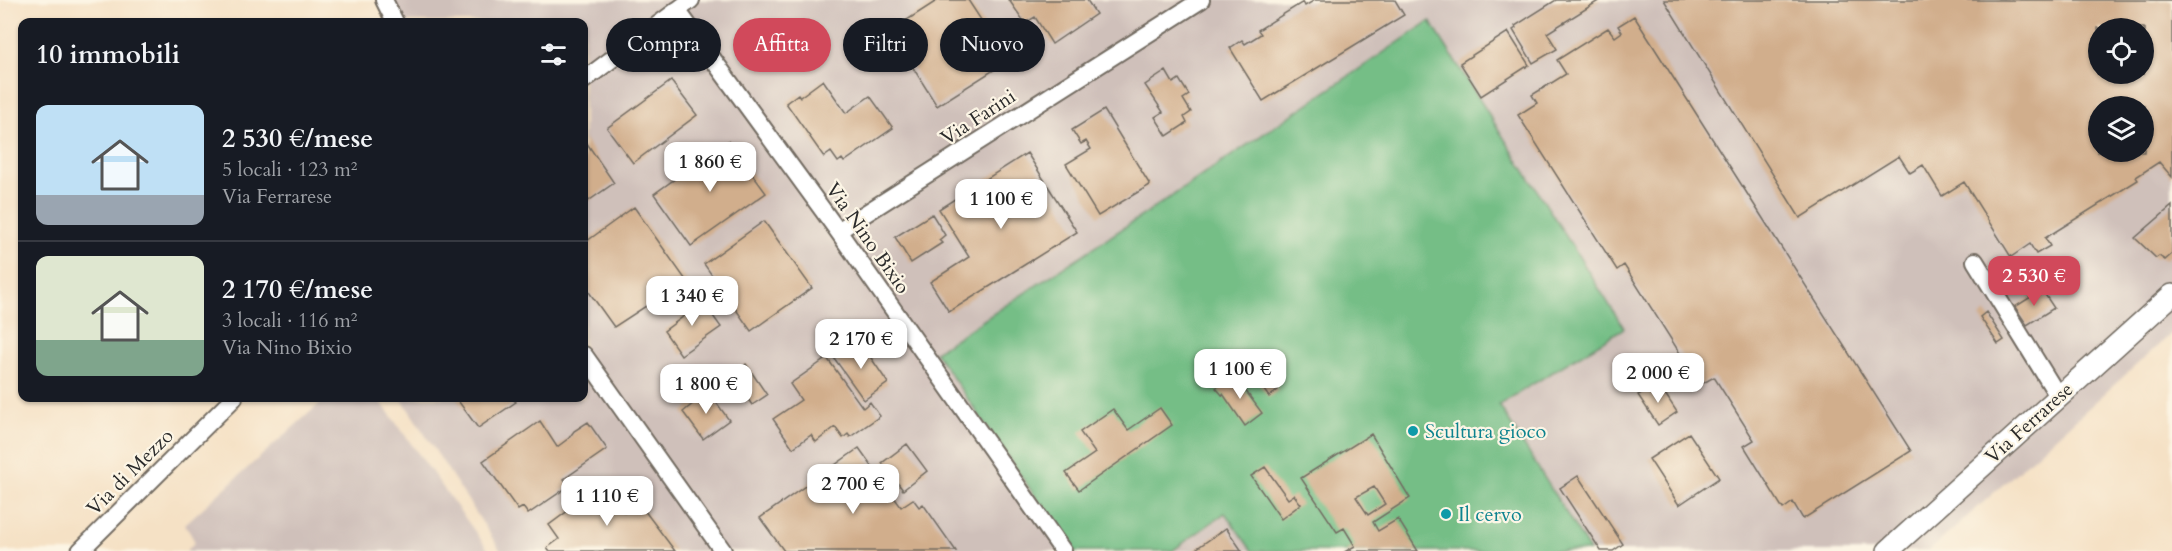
<!DOCTYPE html>
<html lang="it">
<head>
<meta charset="utf-8">
<style>
	:root { --surface:#171b24; --page:#242831; --text:#f1f3f6; --muted:#9ea1a6; --line:#363941; --accent:#d1495b }
	body { margin:0; font-family:Cardo,serif; background:var(--page); color:var(--text); height:100vh; display:flex; flex-direction:column; font-size:22px; white-space:nowrap }
	* { box-sizing:border-box; margin:0 }
	p { font-size:20px; color:var(--muted) }
	.icon { flex:none; width:33px; height:33px; fill:none; stroke:currentColor; stroke-width:2; stroke-linecap:round; stroke-linejoin:round }
	.map { position:relative; flex:1; overflow:hidden }
	.panel { position:absolute; left:18px; top:18px; width:570px; height:384px; display:flex; flex-direction:column; background:var(--surface); border-radius:12px; box-shadow:0 2px 4px #0004 }
	.panel>* { flex:none }
	.banner { position:absolute; left:606px; top:18px; width:570px; height:54px; display:flex; gap:12px }
	.tools { position:absolute; left:2088px; top:18px; display:grid; gap:12px }
	.tools a { display:grid; place-items:center; width:66px; height:66px; border-radius:50%; background:var(--surface); box-shadow:0 2px 4px #0004; font-size:30px }
	.price { position:absolute; translate:-50% -51px; padding:0 14px; border-radius:12px; background:#fff; color:#222; font-size:20px; line-height:39px; filter:drop-shadow(0 2px 3px #0008) }
	.price::after { content:''; position:absolute; left:50%; top:36px; width:18px; height:14px; margin-left:-9px; background:inherit; clip-path:polygon(0 0,100% 0,50% 100%) }
	.price.active { background:var(--accent); color:#fff }
	ul { padding:0; list-style:none }
	li { display:flex; align-items:center; gap:18px; height:150px; padding:0 18px }
	li+li { border-top:2px solid var(--line) }
	li span { display:grid; place-items:center; flex:none; width:168px; height:120px; border-radius:12px; color:#555 }
	li>.icon { margin-inline-start:auto }
	span .icon { width:72px; height:72px; fill:#fffc; stroke-width:1 }
	li b { font-size:26px }
	h2 { display:flex; justify-content:space-between; align-items:center; height:72px; padding:0 18px; font-size:26px }
	.pill { padding:0 21px; border-radius:27px; background:var(--surface); box-shadow:0 2px 4px #0004; font-size:21px; line-height:54px }
	.pill.active { background:var(--accent); color:#fff }
	.map>svg:first-child { display:block }
	.industrial { fill:#cfc0ba; fill-rule:evenodd }
	.forest { fill:#74be86; stroke:#507458; stroke-width:1.5 }
	.building { fill:#d1ae8c; fill-rule:evenodd }
	.lines { fill:none; stroke-linecap:round; stroke-linejoin:round }
	.minor-casing { stroke:#726b61; stroke-width:20 }
	.major-casing { stroke:#726b61; stroke-width:24 }
	.minor { stroke:#fff; stroke-width:16 }
	.major { stroke:#fff; stroke-width:21 }
	.culture-dot { fill:#0f9aa8; stroke:#fcf5e5; stroke-width:2 }
	.labels { text-anchor:middle; dominant-baseline:central; stroke-width:4.5; stroke-linejoin:round; paint-order:stroke }
	.street-label { font-size:20px; fill:#2b2b2b; stroke:#fcf5e5 }
	.culture-label { font-size:20px; fill:#0d838f; stroke:#fcf5e5; text-anchor:start }
</style>
</head>
<body>
<div class="map">
<svg width="2172" height="551" viewBox="0 0 2172 551">
	<rect width="100%" height="100%" fill="#fcf5e5"/>
	<filter id="ink" filterUnits="userSpaceOnUse"><feTurbulence type="fractalNoise" baseFrequency=".0167" numOctaves="2"/><feDisplacementMap in="SourceGraphic" scale="12" xChannelSelector="R" yChannelSelector="G"/><feConvolveMatrix kernelMatrix="1 2 1 2 8 2 1 2 1" color-interpolation-filters="sRGB"/></filter>
	<filter id="wash" filterUnits="userSpaceOnUse"><feTurbulence type="fractalNoise" baseFrequency=".008" numOctaves="4" result="noise"/><feDisplacementMap in="SourceGraphic" scale="24" xChannelSelector="R" yChannelSelector="G"/><feGaussianBlur stdDeviation="1.35" result="paint"/><feColorMatrix in="noise" values="0 0 0 0 0 0 0 0 0 0 0 0 0 0 0 0 0 1.4 0 .05"/><feComposite in="paint" operator="in"/></filter>
	<g filter="url(#wash)">
		<rect width="100%" height="100%" fill="#f5e1c5"/>
		<!-- industrial -->
		<path class="industrial" d="M383 0H2172V333L1929 551H501L401 398H584V22H393ZM2098 28H2144V74H2098ZM2098 106H2144V152H2098Z
			M326 398H378L489 551H186L195 542 185 524Z"/>
		<!-- forest -->
		<path class="forest" d="M1430 21 1624 328 1499 405 1590 551H1252L1225 513 1172 551H1073L935 352 1169 198Z"/>
		<g id="blocks">
			<!-- building -->
			<path class="building" d="M938 0H968L1008 61 937 106 890 31Z
				M1009 0H1087L1096 14 1052 44 1035 17 1025 23Z
				M1315 0H1395L1404 15 1263 101 1230 48 1242 40 1245 44 1261 34 1258 30 1303 2 1305 6Z
				M1556 0H1600L1547 33 1557 49 1533 63 1513 30 1516 28 1515 26Z
				M1664 0H2172V177L2159 162 2136 177 2138 180 2045 238 2050 246 2036 254 2030 244 2011 257 1964 182 1942 196 1923 165 1910 173 1899 156 1800 218ZM2098 28H2144V74H2098ZM2098 106H2144V152H2098Z
				M1634 16 1911 451 1803 519 1793 502 1783 509 1744 446 1754 440 1714 377 1700 385 1624 265 1617 270 1518 115 1537 103 1532 95 1566 74 1557 60 1608 28 1615 37 1622 32 1618 26Z
				M1508 32 1529 65 1481 96 1460 63Z
				M1166 71 1173 83 1179 79 1189 95 1183 99 1191 112 1184 117 1187 123 1167 136 1155 117 1163 112 1145 85Z
				M823 80 846 113 870 96 893 128 844 162 842 159 838 162 831 152 824 157 786 103 798 94 800 97Z
				M671 81 697 115 633 163 607 128Z
				M1104 110 1150 185 1098 216 1066 164 1091 149 1086 141 1081 144 1072 130Z
				M584 139 614 183 584 204Z
				M728 141 766 193 691 246 654 194Z
				M1027 153 1077 232 949 312 930 282 969 257 939 209Z
				M2172 206V254L2165 260 2159 256 2156 258 2135 238Z
				M634 207 688 283 652 309 649 304 614 327 584 285V236L587 241Z
				M932 214 945 235 939 240 942 243 911 263 895 237Z
				M764 221 812 288 751 331 704 264Z
				M2042 290 2054 308 2027 325 2015 307Z
				M700 298 721 327 681 355 664 331 684 316 681 311Z
				M1986 312 2004 340 1998 344 1980 317Z
				M859 340 888 383 864 400 834 358Z
				M827 358 863 408 870 402 880 416 850 437 848 434 843 438 835 427 816 442 811 435 793 448 773 419 801 400 790 384Z
				M746 364 767 395 752 405 731 375Z
				M1260 368 1278 390 1269 397 1252 374Z
				M1234 375 1262 413 1245 426 1223 394 1222 395 1216 388Z
				M1658 383 1677 412 1658 425 1638 395Z
				M708 391 729 420 703 439 683 412Z
				M456 398H512L516 402 478 428Z
				M1160 408 1172 425 1079 490 1066 473 1095 453 1080 432 1113 409 1128 430Z
				M540 421 557 447 569 438 574 431 588 422 607 449 564 479 569 486 528 514 523 507 518 510 483 461Z
				M1689 433 1719 478 1679 505 1649 459Z
				M1371 434 1410 498 1373 522 1378 531 1398 519 1418 551H1346L1355 546 1344 528 1337 532 1301 478ZM1374 487 1385 504 1368 515 1356 497Z
				M907 444 927 471 903 490 882 463Z
				M859 448 901 507 913 499 919 507 923 504 956 551H784L760 518Z
				M1265 467 1288 499 1294 495 1301 504 1281 519 1251 476Z
				M1578 476 1623 544 1613 551H1601L1560 488Z
				M604 484 624 512 638 502 675 551H549L547 548 559 539 549 525Z
				M1226 528 1242 551H1193Z"/>
		</g>
	</g>
	<g filter="url(#ink)">
		<use href="#blocks" fill-opacity="0" stroke="#726b61" stroke-width="1.5"/>
		<g class="lines">
			<!-- minor casing -->
			<g class="minor-casing">
				<path id="minor" d="M384 0 395 22
					M677 10 838 231 1063 551
					M584 80 691 0
					M838 231 1201 0
					M1975 261 2058 396
					M584 355 723 551
					M80 551 234 398"/>
			</g>
			<!-- major casing -->
			<g class="major-casing">
				<path id="major" d="M1888 551 2172 295"/>
			</g>
			<!-- minor -->
			<use href="#minor" class="minor"/>
			<!-- major -->
			<use href="#major" class="major"/>
		</g>
	</g>
	<!-- markers -->
	<g class="culture-dot">
		<circle cx="1413" cy="431" r="6"/>
		<circle cx="1446" cy="514" r="6"/>
	</g>
	<g class="labels">
		<!-- street labels -->
		<g class="street-label">
			<text transform="translate(978 117) rotate(-33)">Via Farini</text>
			<text transform="translate(868 238) rotate(55)">Via Nino Bixio</text>
			<text transform="translate(2029 423) rotate(-42)">Via Ferrarese</text>
			<text transform="translate(130 472) rotate(-45)">Via di Mezzo</text>
		</g>
		<!-- culture labels -->
		<g class="culture-label">
			<text x="1425" y="431">Scultura gioco</text>
			<text x="1458" y="514">Il cervo</text>
		</g>
	</g>
</svg>
<div class="tools">
<a><svg class="icon" aria-label="locate" viewBox="0 0 24 24"><circle cx="12" cy="12" r="6"/><path d="M12 2v4M12 18v4M2 12h4M18 12h4"/></svg></a>
<a><svg class="icon" aria-label="layers" viewBox="0 0 24 24"><path d="M12 4l9 5-9 5-9-5zM3 14l9 5 9-5"/></svg></a>
</div>
<b class="price" style="left:710px;top:193px">1 860 €</b>
<b class="price" style="left:1001px;top:230px">1 100 €</b>
<b class="price active" style="left:2034px;top:307px">2 530 €</b>
<b class="price" style="left:692px;top:327px">1 340 €</b>
<b class="price" style="left:861px;top:370px">2 170 €</b>
<b class="price" style="left:1240px;top:400px">1 100 €</b>
<b class="price" style="left:1658px;top:404px">2 000 €</b>
<b class="price" style="left:706px;top:415px">1 800 €</b>
<b class="price" style="left:853px;top:515px">2 700 €</b>
<b class="price" style="left:607px;top:527px">1 110 €</b>
<div class="banner">
<a class="pill">Compra</a>
<a class="pill active">Affitta</a>
<a class="pill">Filtri</a>
<a class="pill">Nuovo</a>
</div>
<section class="panel">
<h2>10 immobili<svg class="icon" aria-label="filters" viewBox="0 0 24 24"><path d="M4 7h16M4 17h16"/><circle cx="9" cy="7" r="2"/><circle cx="15" cy="17" r="2"/></svg></h2>
<ul>
<li><span style="background:linear-gradient(#bfe0f5 75%,#9aa5b1 0)"><svg class="icon" aria-label="home" viewBox="0 0 24 24"><path d="M3 11l9-7 9 7M6 9v11h12V9"/></svg></span><div><b>2 530 €/mese</b><p>5 locali · 123 m²</p><p>Via Ferrarese</p></div></li>
<li><span style="background:linear-gradient(#dfe7d0 70%,#7fa58c 0)"><svg class="icon" aria-label="home" viewBox="0 0 24 24"><path d="M3 11l9-7 9 7M6 9v11h12V9"/></svg></span><div><b>2 170 €/mese</b><p>3 locali · 116 m²</p><p>Via Nino Bixio</p></div></li>
</ul>
</section>
</div>
</body>
</html>
